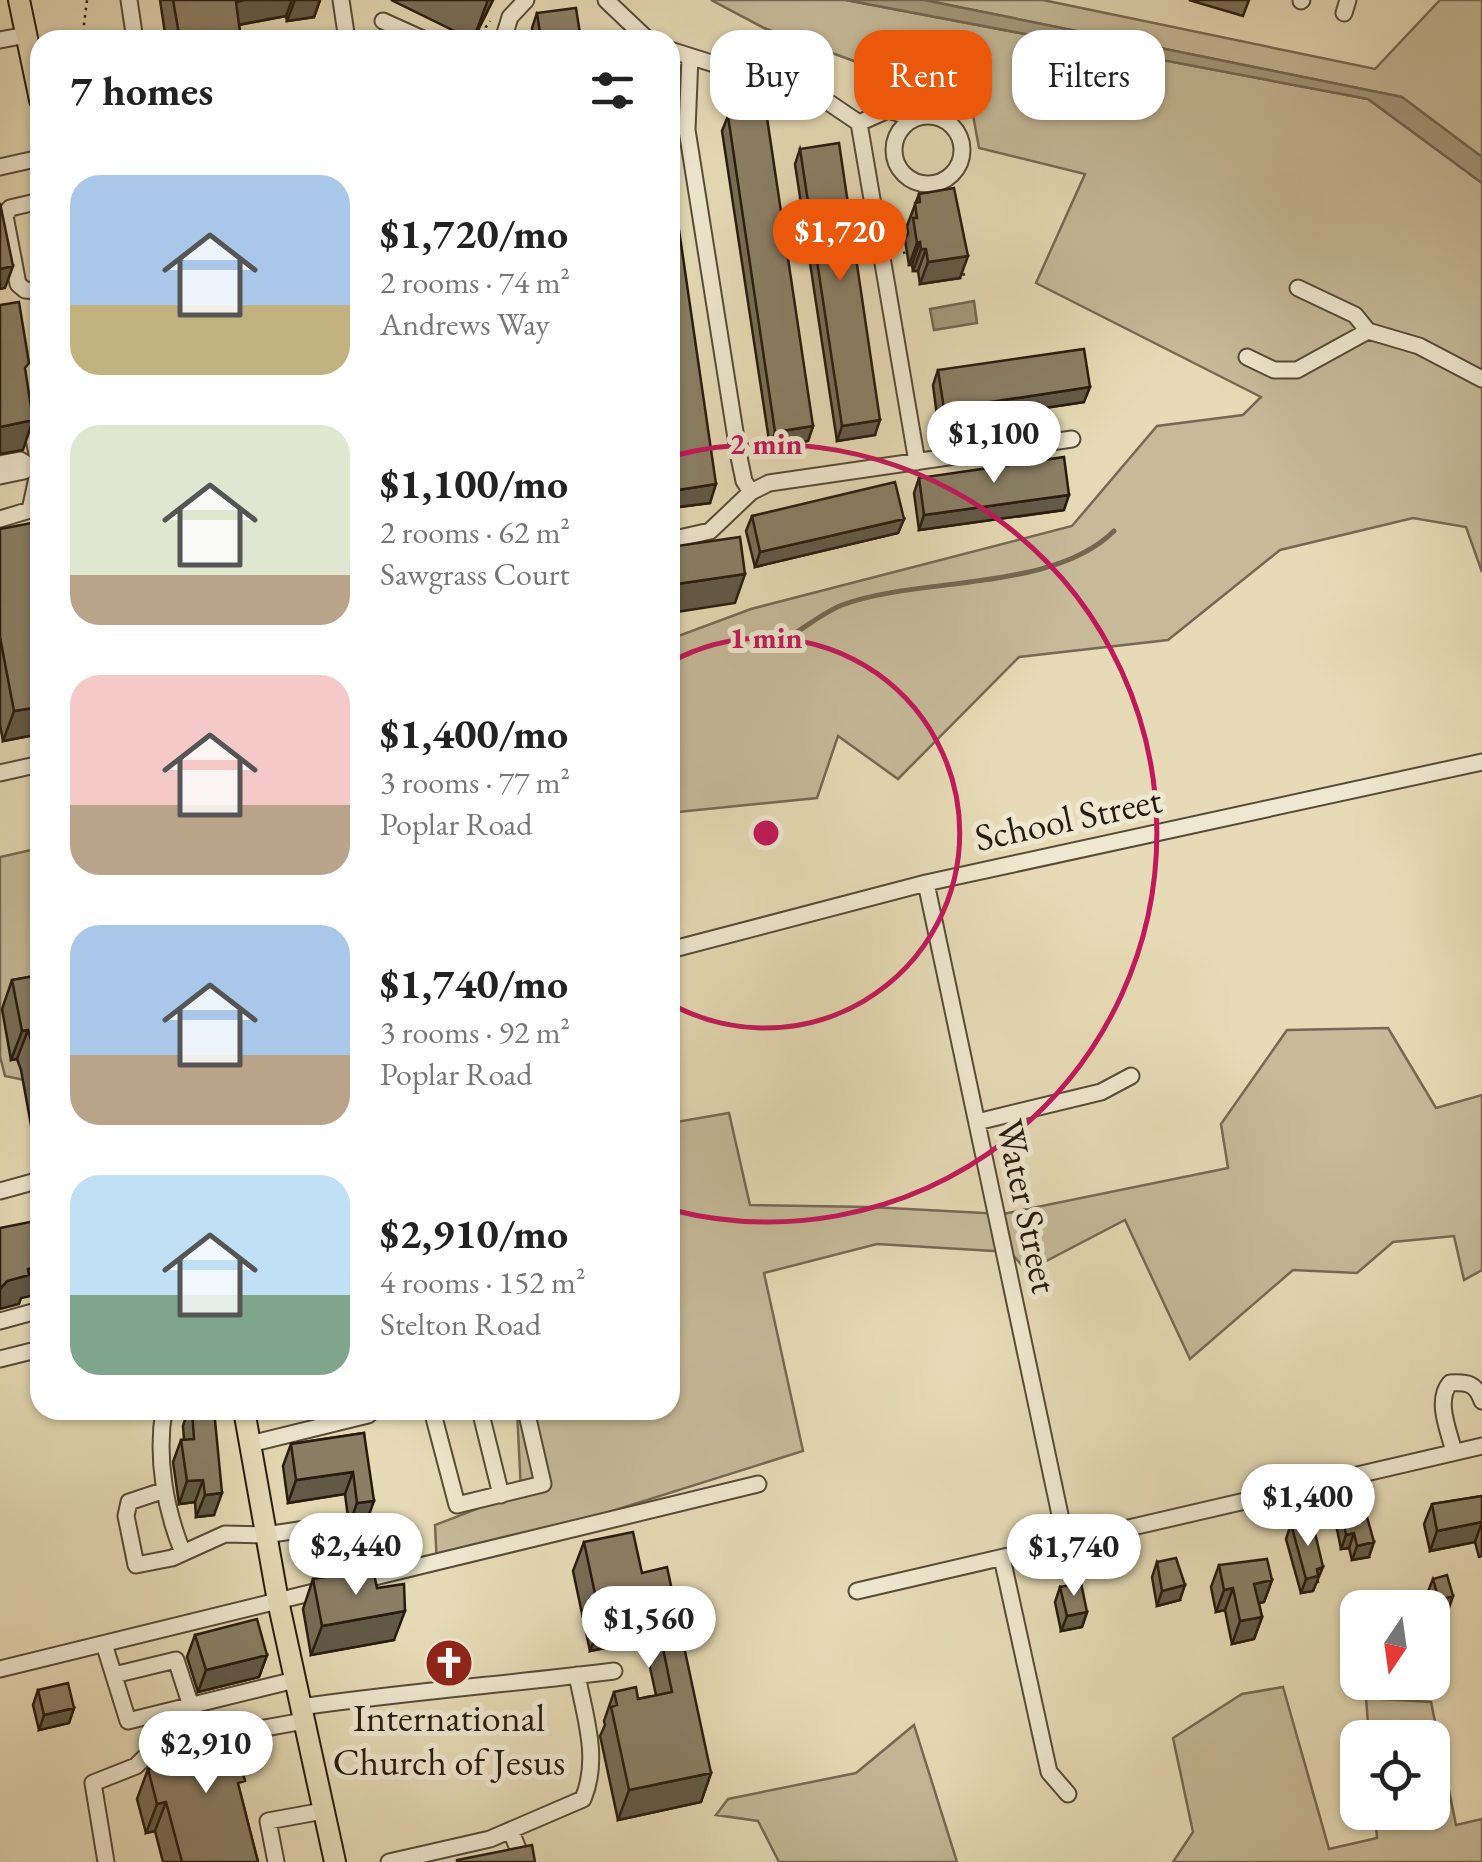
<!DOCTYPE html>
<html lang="en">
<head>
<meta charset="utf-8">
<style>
	:root { --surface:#fff; --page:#f6f6f6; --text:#222; --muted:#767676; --accent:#ea580c }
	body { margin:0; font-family:"EB Garamond",serif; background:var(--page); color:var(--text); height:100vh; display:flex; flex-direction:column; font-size:38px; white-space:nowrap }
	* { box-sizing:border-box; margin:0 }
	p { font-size:32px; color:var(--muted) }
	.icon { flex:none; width:55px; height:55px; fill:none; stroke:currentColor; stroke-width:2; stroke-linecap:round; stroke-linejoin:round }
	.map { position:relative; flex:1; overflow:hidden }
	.side { position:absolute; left:30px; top:30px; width:650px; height:1390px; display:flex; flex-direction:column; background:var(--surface); border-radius:30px; box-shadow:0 2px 8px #0004 }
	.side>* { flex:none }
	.guide { position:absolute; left:710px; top:30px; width:620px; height:90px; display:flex; gap:20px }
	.needle { width:65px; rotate:193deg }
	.tools { position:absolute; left:1340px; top:1590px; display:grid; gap:20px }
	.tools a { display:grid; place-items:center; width:110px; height:110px; border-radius:20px; background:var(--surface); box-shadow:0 2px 8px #0004; font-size:50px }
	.price { position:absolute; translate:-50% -85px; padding:0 22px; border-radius:35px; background:#fff; color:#222; font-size:32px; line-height:65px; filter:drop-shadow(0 2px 5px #0008) }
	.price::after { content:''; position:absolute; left:50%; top:60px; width:30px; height:22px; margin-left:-15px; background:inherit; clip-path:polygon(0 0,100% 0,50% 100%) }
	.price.active { background:var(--accent); color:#fff }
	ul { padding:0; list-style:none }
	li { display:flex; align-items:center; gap:30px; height:250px; padding:0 40px }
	li span { display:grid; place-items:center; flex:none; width:280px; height:200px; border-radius:30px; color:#555 }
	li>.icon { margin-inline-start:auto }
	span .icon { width:120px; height:120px; fill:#fffc; stroke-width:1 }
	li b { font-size:42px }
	h2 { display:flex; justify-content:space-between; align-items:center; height:120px; padding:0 40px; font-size:42px }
	.chip { padding:0 35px; border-radius:30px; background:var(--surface); box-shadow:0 2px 8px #0004; font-size:35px; line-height:90px }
	.chip.active { background:var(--accent); color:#fff }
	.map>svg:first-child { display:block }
	.green { fill:#c6ba99; stroke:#766a54; stroke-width:2.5 }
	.water { fill:#a59a7d; stroke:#736751; stroke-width:2.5 }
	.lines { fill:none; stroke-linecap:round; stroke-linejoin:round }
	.stream { stroke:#736751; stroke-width:5 }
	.minor-casing { stroke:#574b38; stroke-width:19 }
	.major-casing { stroke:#271b0e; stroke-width:24 }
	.path { stroke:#271b0e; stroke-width:2.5; stroke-dasharray:2.5 5; stroke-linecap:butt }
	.minor { stroke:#efe8d0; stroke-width:15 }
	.major { stroke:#e6dbb6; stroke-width:20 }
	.wall { fill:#776d57; stroke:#271b0e; stroke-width:2.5 }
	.shaded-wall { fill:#615947; stroke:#271b0e; stroke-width:2.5 }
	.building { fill:#8a7f65; stroke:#271b0e; stroke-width:2.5 }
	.ring { fill:none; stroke:#c2185b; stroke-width:5 }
	.labels { text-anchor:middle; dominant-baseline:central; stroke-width:10; stroke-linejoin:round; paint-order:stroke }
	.street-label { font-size:38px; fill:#271b0e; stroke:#efe8d0 }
	.poi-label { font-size:38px; fill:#271b0e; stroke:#efe8d0 }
	.centre { fill:#c2185b; stroke:#efe8d0; stroke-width:5 }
	.ring-label { font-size:30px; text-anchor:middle; font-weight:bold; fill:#c2185b; stroke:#efe8d0; stroke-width:10; stroke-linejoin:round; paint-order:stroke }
</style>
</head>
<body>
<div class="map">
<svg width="1482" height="1862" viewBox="0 0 1482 1862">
	<rect width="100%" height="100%" fill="#e6dbb6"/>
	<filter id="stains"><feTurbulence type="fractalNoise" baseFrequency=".002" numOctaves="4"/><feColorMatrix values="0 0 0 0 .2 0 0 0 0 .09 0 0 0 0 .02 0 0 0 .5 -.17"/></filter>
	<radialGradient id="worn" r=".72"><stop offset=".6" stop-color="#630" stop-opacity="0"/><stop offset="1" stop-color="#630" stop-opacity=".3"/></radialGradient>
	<!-- green -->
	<path class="green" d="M711 0H846L1368 99 1482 183V572L1466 527 1413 518 1280 550 1168 640 1019 657 898 779 838 736 817 798 678 812 670 800V639L751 609 1072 526 1157 426 1243 415 1261 397 1036 283 1085 174 979 148 971 104 764 28Z
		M924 0H1043L1375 69 1440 0H1482V157L1401 97Z
		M40 848V1035L29 1081 5 1076 0 1056V857Z
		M1388 1028 1436 1108 1482 1095V1270L1464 1280 1454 1236 1393 1242 1357 1273 1293 1270 1190 1359 1125 1220 1027 1271 1010 1252 877 1244 764 1273 803 1451 437 1566 435 1525 521 1492 517 1410H670V1123L729 1113 750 1205 870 1207 1003 1214 1228 1168 1221 1124 1287 1030Z
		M1283 1687 1329 1849 1377 1838 1375 1813 1432 1812V1738L1369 1737 1366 1698 1431 1702 1456 1825 1482 1819V1862H1173L1193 1832 1173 1738 1242 1694Z
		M914 1725 957 1862H779L758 1821 716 1815 728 1799 856 1773Z"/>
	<!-- water -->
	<path class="water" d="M846 0H924L1402 97 1482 157V183L1368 99Z
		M974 301 977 323 934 330 930 309Z"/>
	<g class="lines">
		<!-- stream -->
		<path class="stream" d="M789 637C806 627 824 612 842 605 920 576 1053 592 1114 531"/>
		<!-- minor casing -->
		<g class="minor-casing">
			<path id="minor" d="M129 0 135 40
				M341 0 347 40
				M606 0 648 40
				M1301 1 1302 0
				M1344 13 1348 0
				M383 21 425 40
				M0 40 27 35
				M503 40 510 17 526 0
				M670 50 822 98 859 123 917 462
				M690 57 687 130 739 457 744 481 751 492
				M894 150a34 34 0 1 1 68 0a34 34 0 1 1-68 0Z
				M859 123 888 110 914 118
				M0 167 40 158
				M40 201 10 208 5 216 18 284 25 290 40 291
				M1298 288 1355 315 1368 331 1419 346 1482 379
				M1247 357 1274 370H1297L1368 331
				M0 464 20 460 30 466
				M0 476 24 471 30 466 39 464 28 408
				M0 519 30 510 40 464
				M670 540 710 531 751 492 769 483 1072 439
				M0 773 40 764
				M926 883 1066 1543
				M670 950 926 883 1482 762
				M977 1122 1101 1092 1131 1076
				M0 1191 40 1180
				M0 1321 40 1310
				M0 1359 40 1349
				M164 1410C156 1457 165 1509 183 1553
				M432 1410 457 1505 543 1484 526 1410
				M480 1410 501 1495
				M250 1444 368 1415 374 1410
				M1454 1452C1449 1431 1435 1401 1450 1383 1467 1382 1476 1383 1482 1401
				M165 1490 129 1502 126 1516 136 1565 172 1558 225 1534 265 1535 333 1525 346 1584
				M1002 1558 1049 1772 1068 1794
				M358 1581 758 1484
				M857 1591 1482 1446
				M104 1644 128 1721 295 1680
				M0 1669 326 1589
				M114 1675 176 1660 191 1706
				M301 1707C405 1692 510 1684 614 1671
				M215 1737 304 1721
				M511 1831 523 1862
				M106 1862 93 1783 136 1766 148 1754 183 1745
				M276 1862 268 1821 323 1811
				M389 1862 490 1839 583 1799C600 1759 585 1717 577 1675"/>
		</g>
		<!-- major casing -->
		<g class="major-casing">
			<path id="major" d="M19 0 40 100
				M244 1410 278 1601 335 1862"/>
		</g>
		<!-- path -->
		<path class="path" d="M82 40 87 0
			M477 40 490 21
			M903 253 907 252
			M962 266 964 276"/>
		<!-- minor -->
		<use href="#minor" class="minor"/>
		<!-- major -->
		<use href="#major" class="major"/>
	</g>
	<!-- wall -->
	<path class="wall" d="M160 0H320L314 17 287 21 286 16 239 25 241 40H166Z
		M391 0H493L473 40Z
		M1189 0H1249L1243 16Z
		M537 13 581 40H534L532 28Z
		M728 116 813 426 808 441 770 447 722 131Z
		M800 149 875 435 837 441 795 164Z
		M670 168 710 503 671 508 670 499Z
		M919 194 960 278 920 284 918 271H913L912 265H909L905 240 908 233 907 226Z
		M938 370 1084 402 938 424 933 385Z
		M919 478 1064 510 919 530 914 493Z
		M752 516 904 519 898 533 755 567 746 531Z
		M0 529 40 537V734L3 741 0 725Z
		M40 975V1157L37 1158 21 1070 17 1059 11 1060 2 1009 12 980Z
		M188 1410H192L214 1515 196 1517 195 1502 179 1504 173 1462 181 1440H184L183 1426Z
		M364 1433 366 1523 349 1525 345 1494 288 1503 283 1466 291 1444Z
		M1482 1496V1556L1479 1557 1475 1542 1430 1551 1424 1524 1432 1504Z
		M1342 1515 1369 1557 1352 1560 1349 1548 1341 1549 1337 1529Z
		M1291 1524 1318 1582 1316 1583 1313 1591 1301 1593 1286 1539Z
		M584 1542 642 1573 711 1773 701 1802 618 1820 601 1740 600 1736 605 1725 604 1721 614 1692 638 1699 656 1695 644 1640 590 1651 573 1571Z
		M1157 1562 1180 1600 1157 1606 1152 1577Z
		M1219 1565 1272 1580 1264 1602 1259 1603 1262 1617 1254 1639 1232 1644 1225 1610 1216 1612 1211 1587Z
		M313 1579 377 1588 394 1640 311 1655 303 1609Z
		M1433 1579 1448 1611 1434 1615 1427 1594Z
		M1060 1587 1087 1612 1082 1627 1061 1631 1055 1602Z
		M195 1635 267 1655 259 1677 198 1692 187 1657Z
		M38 1690 74 1708 69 1723 39 1730 33 1705Z
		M169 1734 240 1793 258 1862H163L155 1831 146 1833 137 1799 148 1769 159 1766V1764Z"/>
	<!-- shaded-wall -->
	<path class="shaded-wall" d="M244 0H292L286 16 226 27 236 2Z
		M295 0H320L314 17 287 21Z
		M488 0H493L473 40Z
		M920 242 912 265H909L917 243Z
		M921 249H926L918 271H913Z
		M968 256 960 278 920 284 928 262Z
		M13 266 5 288 0 289V269Z
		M1090 387 1084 402 938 424 944 409Z
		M33 420 23 450 0 454V427Z
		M880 420 875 435 837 441 842 426Z
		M813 426 808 441 770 447 775 432Z
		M716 484 710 503 671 508 678 490Z
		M1069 495 1064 510 919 530 924 515Z
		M904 519 898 533 755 567 760 552Z
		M745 574 735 603 670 613V585Z
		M40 707V734L3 741 14 711Z
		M28 1030 17 1059 11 1060 22 1031Z
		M40 1267V1294L21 1298 19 1304 0 1309V1289L7 1281 28 1269Z
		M353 1472 345 1494 288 1503 296 1480Z
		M203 1480 195 1502 179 1504 187 1481Z
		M222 1493 214 1515 196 1517 205 1495Z
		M374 1501 366 1523 349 1525 357 1503Z
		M1482 1522 1475 1542 1430 1551 1437 1531Z
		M1354 1533 1349 1548 1341 1549 1346 1535Z
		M1374 1542 1369 1557 1352 1560 1357 1546Z
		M1323 1567 1313 1591 1301 1593 1306 1579 1317 1569Z
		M1272 1580 1264 1602 1246 1606 1254 1584Z
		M1185 1585 1180 1600 1157 1606 1162 1591Z
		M1233 1588 1225 1610 1216 1612 1224 1590Z
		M1453 1596 1448 1611 1434 1615 1439 1600Z
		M655 1610 644 1640 590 1651 601 1622Z
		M405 1611 394 1640 311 1655 322 1626Z
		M1087 1612 1082 1627 1061 1631 1067 1616Z
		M1262 1617 1254 1639 1232 1644 1240 1621Z
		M267 1655 259 1677 198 1692 206 1670Z
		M74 1708 69 1723 39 1730 44 1715Z
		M711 1773 701 1802 618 1820 629 1790Z
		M166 1802 155 1831 146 1833 157 1804Z"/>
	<!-- building -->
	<path class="building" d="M173 0H244L236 2 241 40H180Z
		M576 8 581 40H541L537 13Z
		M766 111 813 426 775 432 728 116Z
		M839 143 880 420 842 426 800 149Z
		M670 168 716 484 678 490 670 430Z
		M954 188 968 256 928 262 926 249H921L920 242 917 243 913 218H917L915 203 920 202 919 194Z
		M0 203 13 266 0 269Z
		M19 302 29 363 25 368 33 420 0 427V305Z
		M1084 349 1090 387 944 409 938 370Z
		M1064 457 1069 495 924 515 919 478Z
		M895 482 904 519 760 552 752 516Z
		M37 522 40 537V707L14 711 0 637V529Z
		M740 537 745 574 670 585V547Z
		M40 975V1086L31 1040 28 1030 22 1031 12 980Z
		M40 1220V1267L28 1269 29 1275 7 1281 0 1289V1228Z
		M192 1410H214L222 1493 205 1495 203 1480 187 1481 181 1440 194 1439Z
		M364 1433 374 1501 357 1503 353 1472 296 1480 291 1444Z
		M1482 1496V1522L1437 1531 1432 1504Z
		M1365 1510 1374 1542 1357 1546 1354 1533 1346 1535 1342 1515Z
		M1305 1520 1308 1530 1314 1529 1323 1567 1317 1569 1318 1576 1306 1579 1291 1524Z
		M633 1532 642 1573 667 1567 711 1773 629 1790 612 1711 611 1707 617 1705 614 1692 636 1687 638 1699 672 1692 655 1610 601 1622 584 1542Z
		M1176 1558 1185 1585 1162 1591 1157 1562Z
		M1267 1559 1272 1580 1254 1584 1262 1617 1240 1621 1233 1588 1224 1590 1219 1565Z
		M373 1569 377 1588 404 1584 405 1611 322 1626 313 1579Z
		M1447 1575 1453 1596 1439 1600 1433 1579Z
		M1081 1583 1087 1612 1067 1616 1060 1587Z
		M257 1619 267 1655 206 1670 195 1635Z
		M68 1683 74 1708 44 1715 38 1690Z
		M228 1719 245 1781 238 1783 258 1862H182L166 1802 157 1804 148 1769 177 1762 169 1734Z
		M532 1845 535 1862H457V1860Z"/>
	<!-- distance rings -->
	<g class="ring">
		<path d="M671 662A195 195 0 1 1 671 1004"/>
		<path d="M672 456A389 389 0 1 1 672 1210"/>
	</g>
	<!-- icons -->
	<defs>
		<g id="church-disc" transform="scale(2.5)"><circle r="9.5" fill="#8f2418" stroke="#efe8d0"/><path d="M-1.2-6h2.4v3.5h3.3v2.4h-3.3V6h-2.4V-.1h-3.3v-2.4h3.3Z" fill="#fff"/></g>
	</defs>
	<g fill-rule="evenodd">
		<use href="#church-disc" x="449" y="1663"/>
	</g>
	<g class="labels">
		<!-- street labels -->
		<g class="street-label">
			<text transform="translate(1068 818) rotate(-12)">School Street</text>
			<text transform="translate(1028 1206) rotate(78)">Water Street</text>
		</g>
		<!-- poi labels -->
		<g class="poi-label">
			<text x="449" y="1717">International<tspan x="449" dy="44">Church of Jesus</tspan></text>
		</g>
	</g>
	<circle cx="766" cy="833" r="15" class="centre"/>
	<g class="ring-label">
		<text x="766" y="454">2 min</text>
		<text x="766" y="648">1 min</text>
	</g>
	<rect width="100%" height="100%" filter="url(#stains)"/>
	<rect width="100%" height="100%" fill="url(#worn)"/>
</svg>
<div class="tools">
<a><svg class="needle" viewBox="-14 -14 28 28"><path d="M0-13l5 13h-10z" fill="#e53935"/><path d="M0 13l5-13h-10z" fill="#767676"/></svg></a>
<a><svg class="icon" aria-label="locate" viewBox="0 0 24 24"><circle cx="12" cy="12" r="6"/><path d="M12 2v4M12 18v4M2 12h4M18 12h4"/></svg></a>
</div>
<b class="price active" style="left:840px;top:284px">$1,720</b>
<b class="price" style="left:994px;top:486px">$1,100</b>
<b class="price" style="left:1308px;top:1549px">$1,400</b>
<b class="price" style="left:356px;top:1598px">$2,440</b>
<b class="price" style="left:1074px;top:1599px">$1,740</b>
<b class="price" style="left:649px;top:1671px">$1,560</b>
<b class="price" style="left:206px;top:1796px">$2,910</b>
<div class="guide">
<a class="chip">Buy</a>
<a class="chip active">Rent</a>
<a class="chip">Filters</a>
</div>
<section class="side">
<h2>7 homes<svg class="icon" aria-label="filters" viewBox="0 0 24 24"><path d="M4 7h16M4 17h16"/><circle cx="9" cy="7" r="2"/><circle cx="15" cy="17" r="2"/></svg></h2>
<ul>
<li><span style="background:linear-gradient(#a9c7e8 65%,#c2b280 0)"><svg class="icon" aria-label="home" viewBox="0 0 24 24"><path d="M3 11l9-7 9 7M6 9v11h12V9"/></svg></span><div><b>$1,720/mo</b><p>2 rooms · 74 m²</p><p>Andrews Way</p></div></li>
<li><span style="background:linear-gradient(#dfe7d0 75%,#b9a48a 0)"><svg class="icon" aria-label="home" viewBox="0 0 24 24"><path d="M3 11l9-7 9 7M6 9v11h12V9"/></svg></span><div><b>$1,100/mo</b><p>2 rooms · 62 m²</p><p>Sawgrass Court</p></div></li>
<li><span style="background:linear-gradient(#f6c9c9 65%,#b9a48a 0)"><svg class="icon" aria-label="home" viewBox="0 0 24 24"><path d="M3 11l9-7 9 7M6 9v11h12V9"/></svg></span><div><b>$1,400/mo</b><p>3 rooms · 77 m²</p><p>Poplar Road</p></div></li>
<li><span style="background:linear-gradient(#a9c7e8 65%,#b9a48a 0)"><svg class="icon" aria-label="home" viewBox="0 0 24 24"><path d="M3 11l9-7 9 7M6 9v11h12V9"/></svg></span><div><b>$1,740/mo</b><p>3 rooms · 92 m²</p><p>Poplar Road</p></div></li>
<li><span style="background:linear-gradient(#bfe0f5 60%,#7fa58c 0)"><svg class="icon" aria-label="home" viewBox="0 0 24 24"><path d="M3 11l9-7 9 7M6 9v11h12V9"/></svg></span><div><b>$2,910/mo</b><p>4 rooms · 152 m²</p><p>Stelton Road</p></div></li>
</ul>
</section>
</div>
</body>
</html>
